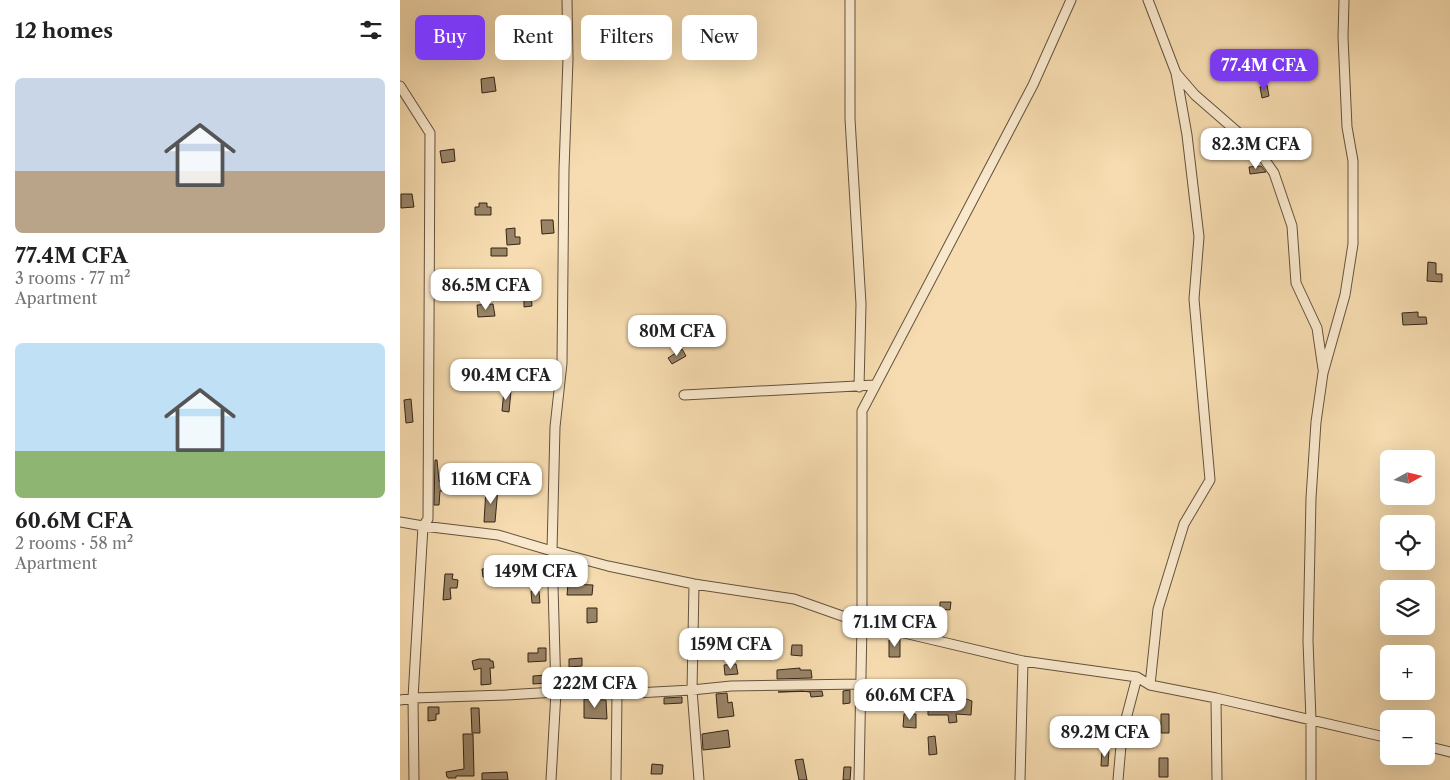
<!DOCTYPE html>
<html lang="en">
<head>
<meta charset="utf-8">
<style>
	:root { --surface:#fff; --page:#f6f6f6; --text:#222; --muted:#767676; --accent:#7c3aed }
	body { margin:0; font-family:"Libre Caslon Text",serif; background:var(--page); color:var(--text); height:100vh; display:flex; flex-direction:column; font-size:19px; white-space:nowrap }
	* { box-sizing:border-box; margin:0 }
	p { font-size:16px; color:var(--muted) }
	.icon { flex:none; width:28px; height:28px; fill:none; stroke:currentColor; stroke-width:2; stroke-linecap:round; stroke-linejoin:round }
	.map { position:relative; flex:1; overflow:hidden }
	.side { display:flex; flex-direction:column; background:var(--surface); width:400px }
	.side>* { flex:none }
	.top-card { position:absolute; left:15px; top:15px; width:475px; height:45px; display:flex; gap:10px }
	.needle { width:32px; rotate:82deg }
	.buttons { position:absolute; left:980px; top:450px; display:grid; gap:10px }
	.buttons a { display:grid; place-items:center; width:55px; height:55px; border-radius:8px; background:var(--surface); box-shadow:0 5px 20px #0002; font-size:25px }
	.price { position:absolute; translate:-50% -42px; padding:0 11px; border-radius:10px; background:#fff; color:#222; font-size:16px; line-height:32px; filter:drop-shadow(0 1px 2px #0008) }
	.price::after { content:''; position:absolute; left:50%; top:30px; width:15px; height:11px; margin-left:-8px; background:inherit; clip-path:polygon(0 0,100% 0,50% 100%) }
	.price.selected { background:var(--accent); color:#fff }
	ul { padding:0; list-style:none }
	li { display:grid; align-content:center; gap:10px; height:265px; padding:0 15px }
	li span { display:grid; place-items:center; height:155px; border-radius:8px; color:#555 }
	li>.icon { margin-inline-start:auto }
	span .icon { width:90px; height:90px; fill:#fffc; stroke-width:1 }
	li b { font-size:21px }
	h2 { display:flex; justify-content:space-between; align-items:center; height:60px; padding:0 15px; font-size:21px }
	.chip { padding:0 18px; border-radius:8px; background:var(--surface); box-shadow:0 5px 20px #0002; font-size:18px; line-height:45px }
	.chip.selected { background:var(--accent); color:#fff }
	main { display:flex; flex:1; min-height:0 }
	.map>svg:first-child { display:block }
	.building { fill:#998467; stroke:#342417 }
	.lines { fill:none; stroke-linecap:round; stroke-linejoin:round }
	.minor-casing { stroke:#64523d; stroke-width:11 }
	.minor { stroke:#f9e8cc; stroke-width:9 }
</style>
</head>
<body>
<main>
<section class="side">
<h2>12 homes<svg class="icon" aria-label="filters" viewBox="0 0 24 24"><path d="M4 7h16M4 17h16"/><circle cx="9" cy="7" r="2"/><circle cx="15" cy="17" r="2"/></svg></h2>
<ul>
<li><span style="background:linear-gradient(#c9d6e8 60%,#b9a48a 0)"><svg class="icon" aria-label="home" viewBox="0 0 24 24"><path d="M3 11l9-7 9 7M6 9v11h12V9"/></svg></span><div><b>77.4M CFA</b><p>3 rooms · 77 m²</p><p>Apartment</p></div></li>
<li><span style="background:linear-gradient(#bfe0f5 70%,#8fb573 0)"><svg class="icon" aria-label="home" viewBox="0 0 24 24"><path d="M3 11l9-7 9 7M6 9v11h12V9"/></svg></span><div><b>60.6M CFA</b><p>2 rooms · 58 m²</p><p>Apartment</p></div></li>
</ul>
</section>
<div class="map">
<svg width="1050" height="780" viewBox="0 0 1050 780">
	<rect width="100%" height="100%" fill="#f6dcb0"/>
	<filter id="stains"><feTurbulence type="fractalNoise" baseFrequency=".004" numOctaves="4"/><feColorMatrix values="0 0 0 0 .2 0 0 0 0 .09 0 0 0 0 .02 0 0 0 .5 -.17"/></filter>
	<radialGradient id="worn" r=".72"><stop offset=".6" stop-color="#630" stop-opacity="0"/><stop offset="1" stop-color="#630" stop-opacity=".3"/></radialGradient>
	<!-- building -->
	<path class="building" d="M94 77 96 91 82 93 81 79Z
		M867 85 869 96 862 98 860 87Z
		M54 149 55 161 42 163 40 151Z
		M861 166 866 172 850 174 849 167Z
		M1 194H12L14 207 1 208Z
		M79 203H87V207H91V215H75V207H79Z
		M141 220H153L154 233 142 234Z
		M115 228V237H120V244L107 245 106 229Z
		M91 248H107V256H91Z
		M1028 262 1036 263V274H1042V282L1027 281Z
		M124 295H131L132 306 124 307Z
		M93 304 95 316 78 317 77 305Z
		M1018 312V317H1026L1027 324 1003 325 1002 313Z
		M282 349 286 356 272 364 268 358Z
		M121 369 124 385 107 387 106 377H109L108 370Z
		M104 390 111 391 109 412 102 411Z
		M11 399 13 422 6 423 4 400Z
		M35 460H37L39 481 45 482V491H40L39 505H34Z
		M98 488 95 522H84L86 489Z
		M95 567 96 576 83 577 82 569Z
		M45 574H53L52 579 58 580 57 588H50L51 599 43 600Z
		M168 584 193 585 192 595H167Z
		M131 591H139L140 603H132Z
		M540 602H551L550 610 540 609Z
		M187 608H197V622L187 623Z
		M500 639V657H489V640Z
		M351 642 369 646V650L349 648 346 644Z
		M392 645H402V656L391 655Z
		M138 648H146V661L128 662V653H138Z
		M182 658V666L169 667V659Z
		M79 659H90V661H93L94 668H90L91 684 81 685V668L74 670 72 661Z
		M336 664 338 674 325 675 324 665Z
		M400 668V670H411L412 678 377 679V670Z
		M147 675 148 683 133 684V676Z
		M450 690V703L443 704V691Z
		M402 691 378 692 422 691 423 696 411 697 410 692Z
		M327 693 328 703 332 702 334 716 318 718 316 694Z
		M558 696 572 701 571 715 556 714 557 722 549 723 548 715H528V698H535V699L555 698Z
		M282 697V703L264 704V698Z
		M184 699 206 700 207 719 184 718Z
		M28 707H39V714H36V720L28 721Z
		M71 708H79L80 733H72Z
		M504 714H516V728L503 727Z
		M761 714H769V733H761Z
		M328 730 330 747 303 750 302 734Z
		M63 734H73L74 776H56V778H48V777H47L46 772 64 769Z
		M535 736 537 754 529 755 528 737Z
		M702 749H709L708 766H701Z
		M759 758H768V777H759Z
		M403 759 407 780H399L395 760Z
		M252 764 263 765 262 774H251Z
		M444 767H451L450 780H443Z
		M107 772 108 780H82V773Z"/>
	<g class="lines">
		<!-- minor casing -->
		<g class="minor-casing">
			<path id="minor" d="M450 0V119L461 304 459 387
				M748 0 776 73 787 135 799 237 794 299 810 480 784 524 758 609 750 685
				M776 73 795 95 857 149 874 173 892 226 896 283 917 328 923 369
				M0 86 30 133 28 519 23 526 13 698 14 780
				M284 395 475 385
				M0 522 23 526 98 535 152 551 208 566 294 584 394 599 462 623 623 661 737 677 750 685 816 698 989 738
				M294 584 292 690 299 780
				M816 698 817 780
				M0 700 13 698 106 695 156 692 217 694 292 690 331 686 461 684
				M1026 746 1050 752
				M151 780 156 692 152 551 155 427 162 363 164 169 168 59 167 0
				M216 780 217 694
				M459 780 462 623V411L633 85 671 0
				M620 780 623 661
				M718 780 722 734 737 677
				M911 780V720L908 641 911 498 916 422 923 373 945 295 953 244V161L947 127 943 37 944 0"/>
		</g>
		<!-- minor -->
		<use href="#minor" class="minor"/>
	</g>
	<rect width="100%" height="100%" filter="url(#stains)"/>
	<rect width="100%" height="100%" fill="url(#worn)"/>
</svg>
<div class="buttons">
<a><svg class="needle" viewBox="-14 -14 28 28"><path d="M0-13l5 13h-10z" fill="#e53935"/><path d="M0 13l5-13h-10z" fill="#767676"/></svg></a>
<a><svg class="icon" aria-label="locate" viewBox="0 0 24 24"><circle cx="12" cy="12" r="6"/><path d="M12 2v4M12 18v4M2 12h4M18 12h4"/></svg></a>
<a><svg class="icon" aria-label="layers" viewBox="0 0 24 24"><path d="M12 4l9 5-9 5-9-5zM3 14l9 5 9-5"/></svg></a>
<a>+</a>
<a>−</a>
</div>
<b class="price selected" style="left:864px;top:91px">77.4M CFA</b>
<b class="price" style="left:856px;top:170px">82.3M CFA</b>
<b class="price" style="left:86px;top:311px">86.5M CFA</b>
<b class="price" style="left:277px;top:357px">80M CFA</b>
<b class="price" style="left:106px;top:401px">90.4M CFA</b>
<b class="price" style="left:91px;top:505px">116M CFA</b>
<b class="price" style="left:136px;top:597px">149M CFA</b>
<b class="price" style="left:495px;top:648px">71.1M CFA</b>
<b class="price" style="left:331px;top:670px">159M CFA</b>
<b class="price" style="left:195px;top:709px">222M CFA</b>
<b class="price" style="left:510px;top:721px">60.6M CFA</b>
<b class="price" style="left:705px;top:758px">89.2M CFA</b>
<div class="top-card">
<a class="chip selected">Buy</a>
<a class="chip">Rent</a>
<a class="chip">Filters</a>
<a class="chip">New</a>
</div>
</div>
</main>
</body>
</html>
